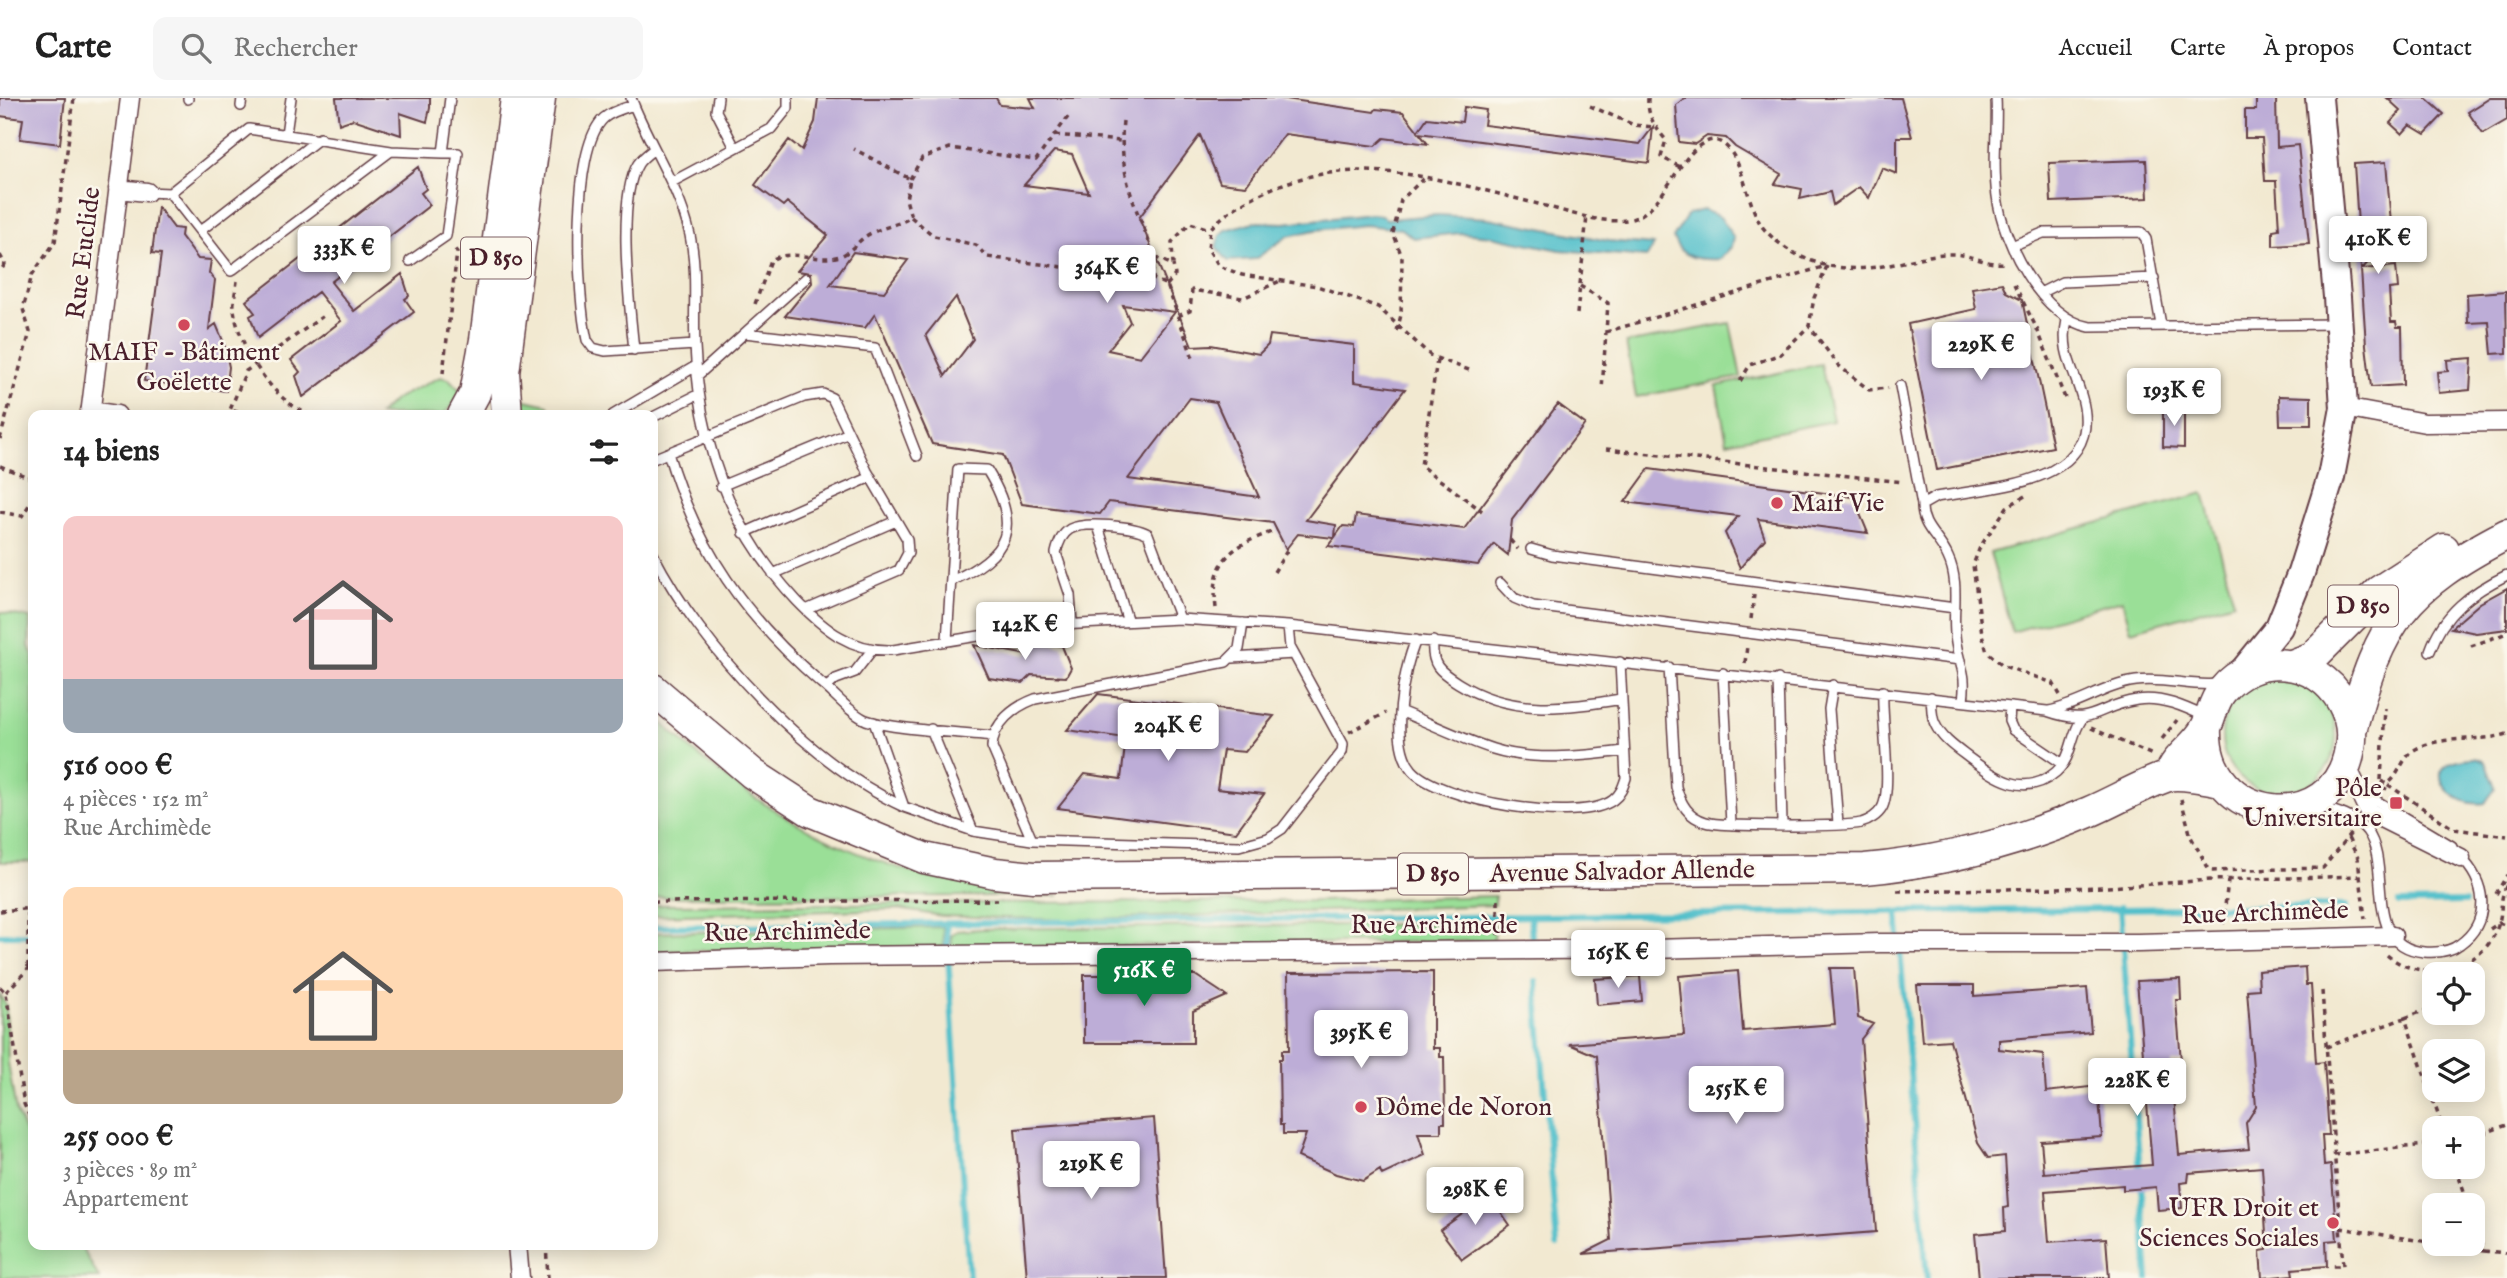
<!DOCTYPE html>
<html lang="fr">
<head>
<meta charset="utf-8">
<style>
	:root { --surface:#fff; --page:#f6f6f6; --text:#222; --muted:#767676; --line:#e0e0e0; --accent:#0b8043 }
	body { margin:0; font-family:"IM FELL English",serif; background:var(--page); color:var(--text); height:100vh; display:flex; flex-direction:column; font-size:26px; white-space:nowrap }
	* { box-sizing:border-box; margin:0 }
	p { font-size:23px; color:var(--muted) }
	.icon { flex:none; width:38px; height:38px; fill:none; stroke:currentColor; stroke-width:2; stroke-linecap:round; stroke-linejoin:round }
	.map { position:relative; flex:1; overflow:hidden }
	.panel { position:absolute; left:28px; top:312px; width:630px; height:840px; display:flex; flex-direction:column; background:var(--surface); border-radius:14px; box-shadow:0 4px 18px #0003 }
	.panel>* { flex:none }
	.buttons { position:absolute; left:2422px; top:864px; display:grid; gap:14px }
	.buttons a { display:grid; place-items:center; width:63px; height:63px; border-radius:14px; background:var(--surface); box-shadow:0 4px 18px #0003; font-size:35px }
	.price { position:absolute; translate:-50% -60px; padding:0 16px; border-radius:7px; background:#fff; color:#222; font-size:23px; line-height:46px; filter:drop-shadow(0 2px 4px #0008) }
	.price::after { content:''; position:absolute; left:50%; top:42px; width:21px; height:16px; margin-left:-10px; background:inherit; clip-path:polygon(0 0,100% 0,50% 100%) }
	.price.active { background:var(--accent); color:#fff }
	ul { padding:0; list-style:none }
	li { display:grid; align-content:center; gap:14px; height:371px; padding:0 35px }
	li span { display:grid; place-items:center; height:217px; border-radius:14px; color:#555 }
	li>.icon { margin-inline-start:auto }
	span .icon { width:126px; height:126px; fill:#fffc; stroke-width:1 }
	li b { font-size:30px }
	h2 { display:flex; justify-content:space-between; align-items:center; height:84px; padding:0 35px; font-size:30px }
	header { display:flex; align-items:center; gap:42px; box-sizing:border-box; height:98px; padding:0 35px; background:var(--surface); border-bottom:2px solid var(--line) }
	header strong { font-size:33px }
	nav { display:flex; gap:38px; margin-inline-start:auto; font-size:24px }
	.search { width:490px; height:63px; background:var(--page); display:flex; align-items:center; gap:18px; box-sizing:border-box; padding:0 24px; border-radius:14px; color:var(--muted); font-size:26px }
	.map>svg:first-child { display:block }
	.green { fill:#9adf97; stroke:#727f61; stroke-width:2 }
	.water { fill:#52c0cb; stroke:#4e707b; stroke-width:2 }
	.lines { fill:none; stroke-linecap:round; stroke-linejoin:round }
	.stream { stroke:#52c0cb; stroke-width:6 }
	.building { fill:#bdadd7; fill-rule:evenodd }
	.lane-casing { stroke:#633d44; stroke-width:12 }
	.street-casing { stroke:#633d44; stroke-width:21 }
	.secondary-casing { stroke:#633d44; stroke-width:30 }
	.primary-casing { stroke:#633d44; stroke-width:33 }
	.path { stroke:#633d44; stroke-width:3.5; stroke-dasharray:5 5; stroke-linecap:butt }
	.lane { stroke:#fff; stroke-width:9 }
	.street { stroke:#fff; stroke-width:18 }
	.secondary { stroke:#fff; stroke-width:26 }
	.primary { stroke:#fff; stroke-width:30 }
	.poi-dot { fill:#d1495b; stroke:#fbf7ec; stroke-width:2.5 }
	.labels { text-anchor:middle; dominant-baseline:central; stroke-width:5; stroke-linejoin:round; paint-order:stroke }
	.shield { fill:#fbf7ec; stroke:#7f6065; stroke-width:2 }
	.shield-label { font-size:24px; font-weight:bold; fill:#4a1f2b }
	.street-label { font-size:26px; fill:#4a1f2b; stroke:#fbf7ec }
	.poi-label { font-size:26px; fill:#4a1f2b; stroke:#fbf7ec; text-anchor:start }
</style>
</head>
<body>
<header>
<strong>Carte</strong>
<div class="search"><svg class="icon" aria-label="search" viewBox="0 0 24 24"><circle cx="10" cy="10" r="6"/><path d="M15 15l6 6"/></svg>Rechercher</div>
<nav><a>Accueil</a><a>Carte</a><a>À propos</a><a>Contact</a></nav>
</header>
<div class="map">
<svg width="2507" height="1180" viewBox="0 0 2507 1180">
	<rect width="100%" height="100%" fill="#fbf7ec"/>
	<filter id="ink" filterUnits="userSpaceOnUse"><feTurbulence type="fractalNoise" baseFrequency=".0143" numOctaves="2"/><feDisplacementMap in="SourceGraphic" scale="14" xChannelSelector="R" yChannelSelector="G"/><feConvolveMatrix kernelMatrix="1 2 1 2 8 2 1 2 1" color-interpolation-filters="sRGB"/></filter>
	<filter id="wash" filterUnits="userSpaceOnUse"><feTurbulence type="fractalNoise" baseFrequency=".00686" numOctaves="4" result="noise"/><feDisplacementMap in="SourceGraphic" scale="28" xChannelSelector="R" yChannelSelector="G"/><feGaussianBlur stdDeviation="1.57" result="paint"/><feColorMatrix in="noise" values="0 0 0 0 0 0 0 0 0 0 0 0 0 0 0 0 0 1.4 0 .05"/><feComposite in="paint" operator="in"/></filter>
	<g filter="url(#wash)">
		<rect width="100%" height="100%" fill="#f2e9d1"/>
		<!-- green -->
		<path class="green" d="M1730 225 1741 279 1636 299 1626 245Z
			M1821 266 1833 323 1727 344 1716 288Z
			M440 279 449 281 464 296 443 317H379L395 301Z
			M517 300 548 307 550 317H519Z
			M2204 395 2234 504 2131 533 2122 502 2012 534 1990 455Z
			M0 514 30 520 29 548 33 558V764H0Z
			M2222 638a57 57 0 1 1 114 0a57 57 0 1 1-114 0Z
			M653 616C728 691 827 754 932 779 973 788 1017 792 1059 798L653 799Z
			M1495 798V807L1066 822 942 818 898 811 653 818V807L1321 803Z
			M1435 826 1495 827 1494 843 952 850 951 838 957 833 981 831Z
			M943 829 944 849 653 853V835Z
			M0 896 6 907 8 965 16 1013 33 1052V1146H80L99 1180H0Z"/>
		<!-- water -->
		<path class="water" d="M1703 112 1720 119 1734 140 1732 148 1720 161C1699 162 1681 161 1673 140L1688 116Z
			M1371 116 1381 117 1386 121 1438 117 1488 120 1609 143 1654 147 1647 159 1560 152 1491 138 1461 135 1413 140 1402 131 1364 127 1315 132 1288 138 1255 161 1228 163 1216 149 1220 137 1226 132 1254 124 1284 125Z
			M2475 660 2485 664 2495 690 2485 705C2449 711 2412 662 2475 660Z"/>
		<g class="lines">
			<!-- stream -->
			<path class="stream" d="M2399 805 2465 804
				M2120 809 2148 1180
				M1897 814 1927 1180
				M1530 819 1532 838
				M946 826 969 1180
				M653 829 2346 808
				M0 837H33
				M1536 883 1557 1147"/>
		</g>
		<g id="blocks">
			<!-- building -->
			<path class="building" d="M0 0H65L60 46 20 41 23 21 0 18Z
				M336 0H430V10L427 24 400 15 401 37 353 21 339 26Z
				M818 0H996L1000 7 1035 10 1030 0H1279L1374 14 1376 11 1403 14 1418 33 1427 20 1462 24 1464 9 1486 12 1484 27 1640 46 1653 29 1649 65 1419 35 1428 46 1384 40 1375 48 1285 36 1246 88 1220 85 1200 37 1139 120 1192 248 1211 247 1259 256 1268 247 1270 237 1354 247V284L1405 291 1306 422 1336 427 1335 439 1343 428 1354 429 1356 417 1464 431 1558 306 1585 326 1512 422 1508 457 1494 446 1478 467 1328 448 1334 440 1298 436 1286 451 1273 425 1109 404 1100 416 1022 406 1003 357 932 346 875 216 865 230 785 218 812 185 811 175 797 173 828 137 787 104 783 108 755 87 789 42 802 52 815 24ZM1054 53 1072 56 1089 95 1024 87ZM853 154 908 162 884 194 830 187ZM956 199 973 241 945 278 926 237ZM1123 207 1175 214 1140 259 1108 252 1130 224ZM1190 300 1216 304 1259 399 1128 381Z
				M1685 0H1901L1912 39H1897V76L1882 70 1869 100 1859 89 1833 107 1830 94 1800 101 1802 91 1775 86 1781 76 1735 49 1726 40 1707 38 1695 46 1679 44 1676 7Z
				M2256 0H2276L2277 49 2298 47 2309 146 2273 148V132L2279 131 2276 83H2265L2262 40H2245V12H2256Z
				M2387 0H2426L2444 16 2425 36 2410 27 2402 36 2390 25 2401 13Z
				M2490 0H2507V22L2483 36 2468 14Z
				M2146 62 2148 100 2051 104 2049 65Z
				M2386 64 2392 138 2362 171 2396 168 2398 190 2389 191 2391 224H2396L2397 229H2402L2403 287 2371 289 2366 247 2354 66Z
				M418 69 426 91 421 95 430 107 331 184 354 213 402 176 409 198 405 201 414 214 303 299 296 278 300 274 291 262 341 223 318 194 258 240 250 218 255 215 246 203Z
				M158 109 174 130 182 131 181 138 198 161 211 162 209 175 215 182 209 231 216 226 224 245 229 269 226 293 144 283 161 156 152 155Z
				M2002 185 2006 194 2022 202 2053 349 1937 372 1908 226 1976 211 1972 190Z
				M2506 193 2507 255 2492 256 2489 224 2468 225 2467 196Z
				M2472 260 2470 292 2439 295 2437 274 2448 273 2447 262Z
				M2279 298 2311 299V327H2280Z
				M2163 311H2184V350L2163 349Z
				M1649 371 1853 399 1868 435 1758 421 1765 441 1740 470 1725 435 1738 418 1625 404Z
				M2507 490V531L2476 535 2451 530 2480 505Z
				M1032 542 1062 548 1071 570 1066 579 1031 577 1023 585 989 580 974 547 1027 557Z
				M1098 596 1274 618 1245 654 1223 652 1217 691 1264 696 1236 734 1058 710 1085 676 1121 681 1126 640 1067 632Z
				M2305 869 2306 887H2311L2316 965 2324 964 2329 1037H2322L2324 1068 2331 1067 2337 1142 2326 1143 2327 1168 2292 1171 2293 1177 2262 1180 2260 1153 2267 1152 2262 1069 2189 1075 2188 1084 2180 1085 2182 1110 2158 1112 2156 1089 2123 1092V1087L2045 1093 2049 1144 2106 1140 2109 1180H1979L1975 1136 2005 1133 2004 1110 2008 1109 2005 1058 1988 1060 1978 1045 1950 942 1922 944 1917 887H1974V898L2087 890 2091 934 1999 942V951L2043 956 2046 994 2098 988 2102 1039 2041 1043 2044 1075 2152 1067 2137 883 2180 881 2181 902H2176L2181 963 2171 964 2179 1057 2249 1051 2246 1025 2256 1009 2247 892 2259 891 2258 873Z
				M1830 870H1854L1858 920 1873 926 1861 941 1876 1134 1583 1156 1611 1142 1597 958 1569 946 1684 937 1679 878 1738 873 1743 933 1835 926Z
				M1433 874V950H1440V959H1444L1445 1025H1441V1035H1418L1425 1057 1382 1077 1380 1072 1363 1083 1336 1076 1298 1059 1306 1036H1283V1027H1280L1279 961H1282V952H1289L1288 875Z
				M1084 877H1195L1227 898 1193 913V945H1084Z
				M1640 878 1642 903 1597 907 1595 881Z
				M1154 1020 1166 1180H1027L1015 1031Z
				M1489 1097 1510 1127 1462 1161 1440 1132Z"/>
		</g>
	</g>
	<g filter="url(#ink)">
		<use href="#blocks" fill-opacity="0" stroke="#633d44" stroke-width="2"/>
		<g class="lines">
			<!-- lane casing -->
			<g class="lane-casing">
				<path id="lane" d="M631 0C649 47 679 88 690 137 698 174 693 210 695 248 699 346 730 432 797 503 824 531 852 554 893 552L1040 528 1180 521 1288 528 2047 613C2095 630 2095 608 2137 602 2161 598 2185 609 2206 619
					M718 0 716 13 735 50
					M1996 0C1998 33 1992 65 1997 98 2003 145 2041 219 2090 229L2335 226
					M188 1V0
					M634 7C624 10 612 13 604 20 570 51 577 199 587 242L593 250 605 253 695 247
					M241 8 242 0
					M286 36 291 0
					M391 53 443 55 450 0
					M672 84 771 31 788 10V0
					M147 94 170 95 231 173 391 53 249 31 170 95
					M200 133 320 40
					M2014 147 2043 135 2141 134 2146 141 2161 227
					M410 163 446 138 458 55H443
					M2040 195 2062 184 2154 180
					M745 235 875 250 917 358
					M634 252C630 210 616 101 638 66 642 60 649 55 654 51
					M697 278 806 180
					M1900 288 1922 407
					M613 317 696 268
					M653 319 699 296
					M668 355C697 452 745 519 821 585 835 596 850 615 866 622 894 632 960 634 993 638
					M653 361 804 299 823 296 832 300 867 373 907 441 908 455 899 472 806 512
					M721 388 849 335
					M1098 428 1127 521
					M744 435 871 379
					M1531 451 1552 457 1955 510
					M653 456C701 550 808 665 904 709
					M773 476 896 423
					M1500 485 1514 500 1533 508 1960 562
					M1072 525 1070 497 1056 455C1058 446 1062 436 1070 431 1085 423 1134 428 1148 436L1180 521
					M1243 525 1239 551 1226 564 1035 601C1014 609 993 625 992 649L1032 742 1239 748 1268 740 1282 731 1342 654 1343 646 1290 549 1288 528
					M947 542C951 485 954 428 958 371L987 372C1022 429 1010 457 951 483
					M1416 542C1403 572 1389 645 1412 672 1439 703 1580 727 1613 702 1621 696 1623 689 1626 680L1620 564
					M1433 543C1431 567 1439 573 1458 585 1509 617 1564 611 1621 601
					M2430 553C2443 515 2472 494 2507 477
					M1233 560 1294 556
					M1669 569 1676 689C1681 706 1688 719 1706 724 1721 729 1843 729 1861 725 1869 723 1878 717 1882 710 1893 690 1881 620 1883 593
					M1723 575 1731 726
					M1778 581 1782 725
					M1833 587 1829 611 1838 726
					M827 589 836 581 855 574 872 552
					M1931 599C1932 608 1931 618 1935 626 1942 641 1956 650 1969 660 1996 680 2025 701 2056 674 2073 659 2070 637 2082 621
					M1963 603C1967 573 1960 571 1956 545 1951 517 1961 486 1948 459 1940 440 1921 429 1922 407L1936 399C1992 389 2106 387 2082 300 2074 271 2060 253 2067 222
					M2010 609 2009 623 2013 632 2063 666
					M2049 613C2079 607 2106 587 2136 583 2164 579 2190 589 2218 586
					M1402 614C1432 626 1462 641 1493 651 1534 664 1582 658 1624 653
					M874 624 904 709 973 733 1032 742
					M931 631 973 733
					M2365 696 2452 748
					M2320 709C2336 713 2356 719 2367 733 2393 768 2361 848 2424 854 2437 855 2450 854 2460 846 2492 823 2486 783 2460 759"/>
			</g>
			<!-- street casing -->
			<g class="street-casing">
				<path id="street" d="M118 91 147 94
					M2344 310 2425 325 2507 324
					M90 313 117 317
					M90 317 130 0
					M2346 667 2369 714 2461 760
					M653 864 829 858 1651 851 1880 845H2138L2393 838
					M517 1146 520 1180"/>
			</g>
			<!-- secondary casing -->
			<g class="secondary-casing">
				<path id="secondary" d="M2240 577 2279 529 2301 475 2331 379 2344 310 2337 199 2319 0"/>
			</g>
			<!-- primary casing -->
			<g class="primary-casing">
				<path id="primary" d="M463 317 475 295 485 242 516 0
					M507 317 504 274 540 0
					M2292 567 2313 559 2379 493 2444 451
					M653 591 753 676 810 713 924 760 995 775 1034 779 1865 771C1942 764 2018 744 2089 714 2115 703 2141 687 2168 678 2178 675 2209 680 2220 683
					M2351 633C2380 522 2405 489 2507 436
					M2170 677C2175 659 2196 648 2205 631 2212 619 2212 605 2222 593 2254 553 2317 559 2342 604 2350 618 2353 634 2350 650 2336 742 2202 727 2206 630"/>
			</g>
			<!-- path -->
			<path class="path" d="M1648 0C1647 18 1655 29 1666 42L1661 59 1682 70
				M1590 8 1634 27 1654 29
				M1123 23C1120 52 1125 81 1135 108 1145 136 1156 150 1153 181L1167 187 1194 263
				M1055 37 1121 43
				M910 81 922 60 950 50 1036 62 1068 19
				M911 119 934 138 976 147 987 159 1153 181
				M0 157 5 166 0 174
				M1155 159 1173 167 1172 144 1190 125 1210 131
				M1827 168 1814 200 1809 228 1838 267 1869 292 1888 290
				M237 183C236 192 233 202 234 211 238 249 275 307 312 317
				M2014 186 2037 231 2065 300
				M1167 187 1175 177 1173 167
				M1580 188 1608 205 1602 292
				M755 206 771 162C793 150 816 165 840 158 850 155 858 143 866 138 880 129 897 128 911 119L906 101 910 81 854 51
				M1577 216 1587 118
				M1178 218 1190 213 1192 192 1243 200 1280 183
				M1397 233 1401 217 1402 159 1393 135 1401 102 1425 79
				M1606 234 1826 168
				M1437 262 1421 368 1482 413
				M1469 272 1431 258 1378 209 1317 188 1242 177 1219 168 1208 151 1210 131C1225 115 1243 104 1262 95 1352 51 1446 83 1538 106 1565 113 1599 126 1627 122 1666 117 1679 45 1714 42 1745 48 1745 111 1765 132 1795 165 1840 176 1883 168 1906 165 1929 155 1952 156 1971 156 1985 167 2004 165
				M443 275 457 154 454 150
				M1740 283 1750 267 1781 256 1809 228
				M248 317 230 312 246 273 326 216
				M0 341 30 234 23 211 32 177 55 144 74 0
				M1606 351 1903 384
				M0 368 33 381
				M2025 398 2007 409 1980 449 1973 467 1982 536 1987 554 2004 568 2053 585 2060 597
				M0 414 22 418 33 401
				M1510 442 1518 451
				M1274 474 1288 451
				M1216 510C1210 459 1234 447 1277 432
				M1751 521 1754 497
				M2471 548 2507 535
				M1745 565 1747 548
				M2091 630 2155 658
				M1349 634 1386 615
				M2507 636C2479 645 2441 636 2414 652 2401 661 2399 679 2387 686L2454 731 2507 738
				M2162 641 2177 622
				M2381 682 2385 610
				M2381 683 2387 686 2385 692
				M2181 701 2191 739 2210 773 2323 770 2352 734
				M2348 740 2358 760 2365 821
				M1897 793 2108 789 2211 782 2365 778
				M2496 796 2507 777
				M653 804 1001 802
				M0 813 33 810
				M2223 826 2228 782
				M2490 831 2499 825 2507 828
				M1498 837V799
				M2387 857C2422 887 2487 872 2499 824 2503 811 2499 800 2507 787
				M28 869V810
				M0 889 6 895 24 1006 33 1026
				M2322 893 2343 1168H2333
				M6 894 33 866
				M2473 896V895
				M2405 920 2434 909
				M2326 949 2405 920 2443 1031
				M2473 1039 2507 1027
				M2334 1057 2434 1046
				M2456 1069 2469 1108
				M2340 1130 2434 1145
				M546 1146 548 1180
				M2441 1146 2484 1153 2473 1119
				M2484 1153 2507 1155"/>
			<!-- lane -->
			<use href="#lane" class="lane"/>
			<!-- street -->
			<use href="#street" class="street"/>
			<!-- secondary -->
			<use href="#secondary" class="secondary"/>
			<!-- primary -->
			<use href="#primary" class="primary"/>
		</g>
	</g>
	<!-- markers -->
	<g class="poi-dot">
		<circle cx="184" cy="227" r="7"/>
		<circle cx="1777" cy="405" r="7"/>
		<rect x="2389" y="698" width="14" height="14" rx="3.5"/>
		<circle cx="1361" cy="1009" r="7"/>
		<circle cx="2333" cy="1125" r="7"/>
	</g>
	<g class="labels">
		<!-- shield labels -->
		<g class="shield">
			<rect x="461" y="139.5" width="70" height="41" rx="5"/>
			<rect x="2328" y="487.5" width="70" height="41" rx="5"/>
			<rect x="1398" y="755.5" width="70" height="41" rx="5"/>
		</g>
		<g class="shield-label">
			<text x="496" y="160">D 850</text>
			<text x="2363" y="508">D 850</text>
			<text x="1433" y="776">D 850</text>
		</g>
		<!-- street labels -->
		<g class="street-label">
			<text transform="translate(84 155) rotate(-83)">Rue Euclide</text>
			<text transform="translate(1622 774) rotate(-1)">Avenue Salvador Allende</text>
			<text transform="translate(2265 815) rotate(-2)">Rue Archimède</text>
			<text x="1434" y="827">Rue Archimède</text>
			<text transform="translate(787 834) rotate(-1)">Rue Archimède</text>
		</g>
		<!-- poi labels -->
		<g class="poi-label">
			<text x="184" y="254" text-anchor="middle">MAIF - Bâtiment<tspan x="184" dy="30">Goëlette</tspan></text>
			<text x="1791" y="405">Maif Vie</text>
			<text x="2382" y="690" text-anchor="end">Pôle<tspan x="2382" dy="30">Universitaire</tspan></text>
			<text x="1375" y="1009">Dôme de Noron</text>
			<text x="2319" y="1110" text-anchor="end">UFR Droit et<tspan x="2319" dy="30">Sciences Sociales</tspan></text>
		</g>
	</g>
</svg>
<div class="buttons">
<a><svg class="icon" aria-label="locate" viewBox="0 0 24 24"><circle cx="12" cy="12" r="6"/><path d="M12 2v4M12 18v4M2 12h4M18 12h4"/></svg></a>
<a><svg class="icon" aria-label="layers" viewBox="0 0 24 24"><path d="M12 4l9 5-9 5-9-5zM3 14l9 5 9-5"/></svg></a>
<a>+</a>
<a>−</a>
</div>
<b class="price" style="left:2378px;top:178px">410K €</b>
<b class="price" style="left:344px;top:188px">333K €</b>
<b class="price" style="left:1107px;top:207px">364K €</b>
<b class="price" style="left:1981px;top:284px">229K €</b>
<b class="price" style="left:2174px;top:330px">193K €</b>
<b class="price" style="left:1025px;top:564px">142K €</b>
<b class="price" style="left:1168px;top:665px">204K €</b>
<b class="price" style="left:1618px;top:892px">165K €</b>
<b class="price active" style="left:1144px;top:910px">516K €</b>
<b class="price" style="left:1361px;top:972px">395K €</b>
<b class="price" style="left:2137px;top:1020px">228K €</b>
<b class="price" style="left:1736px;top:1028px">255K €</b>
<b class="price" style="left:1091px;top:1103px">219K €</b>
<b class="price" style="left:1475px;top:1129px">298K €</b>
<section class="panel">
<h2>14 biens<svg class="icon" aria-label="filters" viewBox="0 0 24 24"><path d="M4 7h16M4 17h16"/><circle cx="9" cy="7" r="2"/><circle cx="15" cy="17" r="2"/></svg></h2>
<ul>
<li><span style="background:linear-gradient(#f6c9c9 75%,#9aa5b1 0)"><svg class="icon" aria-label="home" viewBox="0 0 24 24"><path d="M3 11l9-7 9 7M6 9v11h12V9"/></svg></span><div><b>516 000 €</b><p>4 pièces · 152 m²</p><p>Rue Archimède</p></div></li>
<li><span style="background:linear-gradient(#ffd9b3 75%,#b9a48a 0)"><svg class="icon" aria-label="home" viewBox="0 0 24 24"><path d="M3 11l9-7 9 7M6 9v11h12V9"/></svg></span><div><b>255 000 €</b><p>3 pièces · 89 m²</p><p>Appartement</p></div></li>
</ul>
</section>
</div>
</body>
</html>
